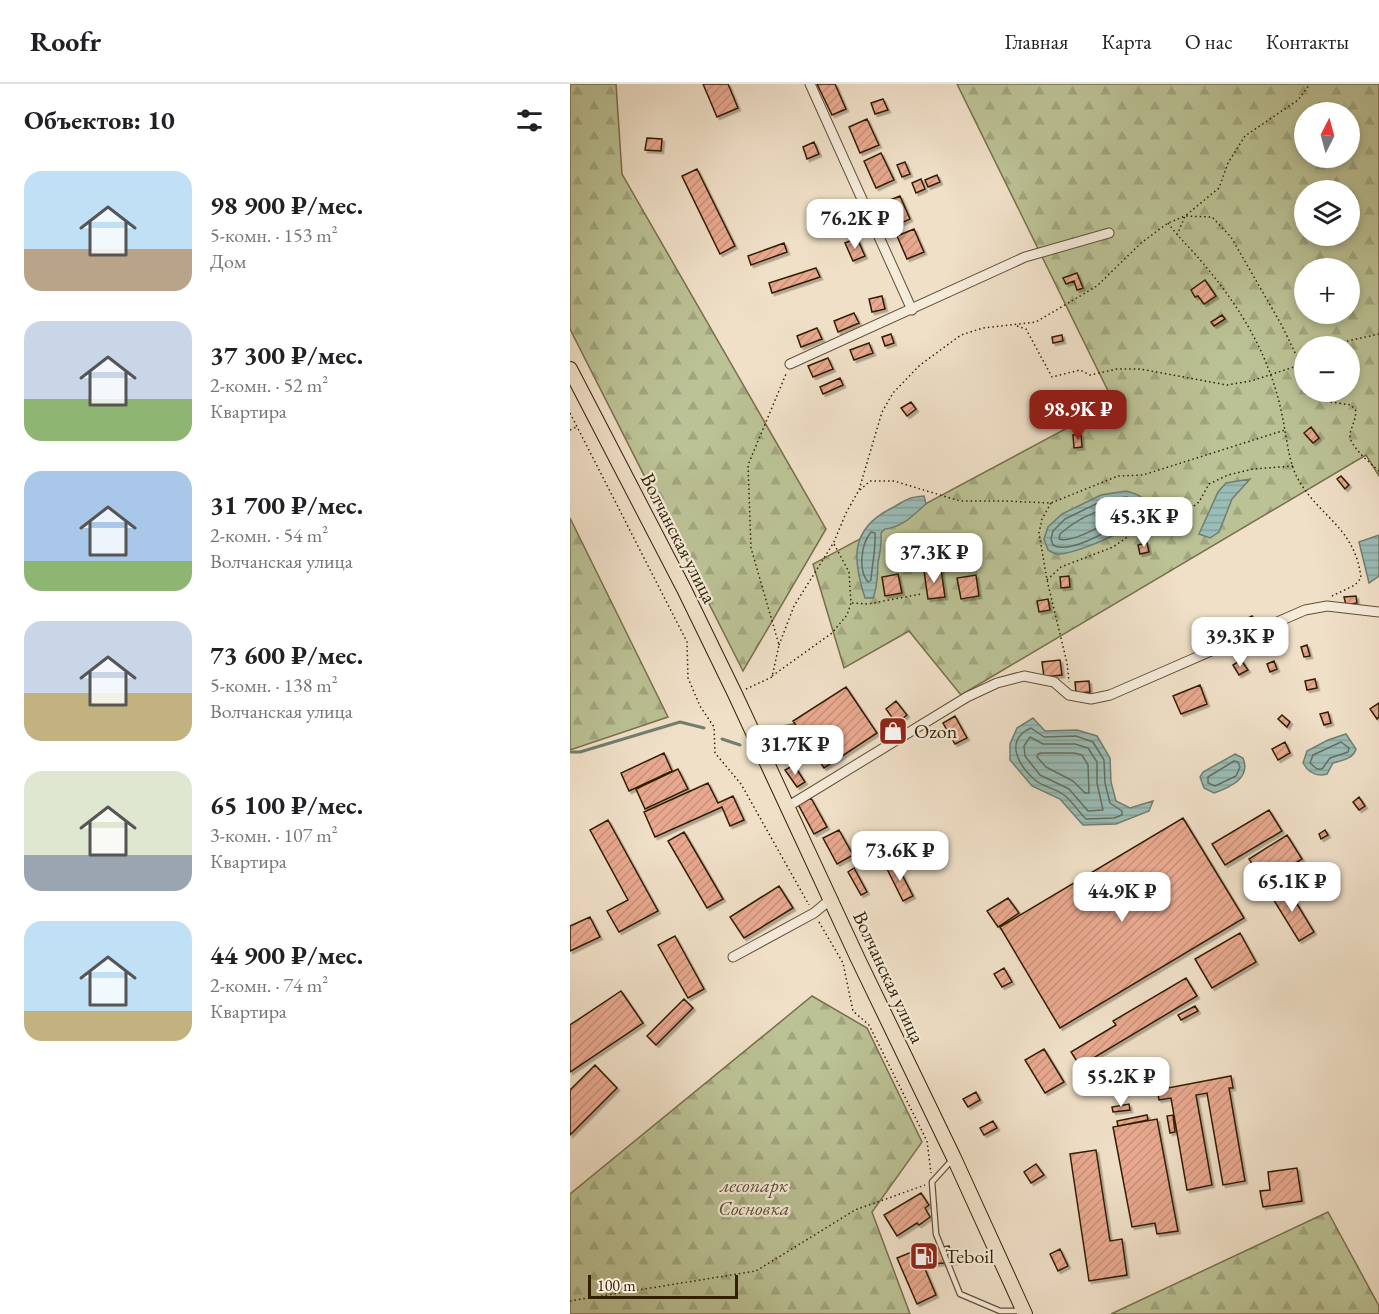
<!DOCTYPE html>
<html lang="ru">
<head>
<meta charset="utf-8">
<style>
	:root { --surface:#fff; --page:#f6f6f6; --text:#202124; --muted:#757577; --line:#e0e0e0; --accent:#8f2418 }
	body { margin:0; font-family:"EB Garamond",serif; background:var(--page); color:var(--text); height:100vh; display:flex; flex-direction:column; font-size:22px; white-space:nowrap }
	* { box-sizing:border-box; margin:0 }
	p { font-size:20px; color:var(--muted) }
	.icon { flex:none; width:33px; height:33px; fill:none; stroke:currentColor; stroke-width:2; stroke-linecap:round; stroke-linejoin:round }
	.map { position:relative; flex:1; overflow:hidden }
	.sheet { display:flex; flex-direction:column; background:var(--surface); width:570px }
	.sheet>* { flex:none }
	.needle { width:39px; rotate:6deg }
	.controls { position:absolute; left:724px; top:18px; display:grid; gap:12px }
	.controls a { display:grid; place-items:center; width:66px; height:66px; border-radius:50%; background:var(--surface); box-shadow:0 3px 9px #0003; font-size:30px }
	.scale { position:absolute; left:18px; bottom:15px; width:150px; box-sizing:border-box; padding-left:6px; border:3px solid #331f01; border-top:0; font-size:16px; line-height:21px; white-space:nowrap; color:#331f01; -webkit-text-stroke:4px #f5ebdb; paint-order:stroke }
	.price { position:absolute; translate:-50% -51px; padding:0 14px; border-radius:12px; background:#fff; color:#222; font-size:20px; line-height:39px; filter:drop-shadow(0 2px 3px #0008) }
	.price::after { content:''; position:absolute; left:50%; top:36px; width:18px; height:14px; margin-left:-9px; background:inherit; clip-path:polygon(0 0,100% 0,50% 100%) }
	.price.current { background:var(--accent); color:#fff }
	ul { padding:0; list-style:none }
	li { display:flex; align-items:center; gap:18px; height:150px; padding:0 24px }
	li span { display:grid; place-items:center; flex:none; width:168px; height:120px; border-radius:18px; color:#555 }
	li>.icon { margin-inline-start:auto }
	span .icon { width:72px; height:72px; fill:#fffc; stroke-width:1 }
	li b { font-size:26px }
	h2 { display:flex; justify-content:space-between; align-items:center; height:72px; padding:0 24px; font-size:26px }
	header { display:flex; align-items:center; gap:36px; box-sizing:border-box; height:84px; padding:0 30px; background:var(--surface); border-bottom:2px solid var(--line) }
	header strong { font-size:28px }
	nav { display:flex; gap:33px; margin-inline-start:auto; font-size:21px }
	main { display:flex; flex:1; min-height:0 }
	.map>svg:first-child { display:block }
	.forest { fill:url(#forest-firs); stroke:#77704b; stroke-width:1.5; fill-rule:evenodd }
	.water { fill:url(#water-rules); stroke:#717e6f; stroke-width:1.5 }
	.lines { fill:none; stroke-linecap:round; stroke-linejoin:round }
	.shore { stroke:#666e5c; stroke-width:1.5 }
	.stream { stroke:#717e6f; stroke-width:3 }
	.building { fill:url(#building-hatch); stroke:#331f01; stroke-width:1.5; filter:url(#shadow) }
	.lane-casing { stroke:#624f33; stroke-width:7 }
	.street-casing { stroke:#624f33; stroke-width:11 }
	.primary-casing { stroke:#331f01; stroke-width:16 }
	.path { stroke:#331f01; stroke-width:1.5; stroke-dasharray:1.5 3; stroke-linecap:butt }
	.lane { stroke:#f5ebdb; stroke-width:4.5 }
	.street { stroke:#f5ebdb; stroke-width:9 }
	.primary { stroke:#f0e0c8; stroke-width:14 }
	.labels { text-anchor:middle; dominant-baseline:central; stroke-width:4.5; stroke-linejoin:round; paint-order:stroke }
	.street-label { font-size:20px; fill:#331f01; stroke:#f5ebdb }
	.poi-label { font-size:20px; fill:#331f01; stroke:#f5ebdb; text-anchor:start }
	.park-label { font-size:20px; font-style:italic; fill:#5c502d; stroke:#f5ebdb }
</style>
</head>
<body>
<header>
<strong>Roofr</strong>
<nav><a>Главная</a><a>Карта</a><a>О нас</a><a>Контакты</a></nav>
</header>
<main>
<section class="sheet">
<h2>Объектов: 10<svg class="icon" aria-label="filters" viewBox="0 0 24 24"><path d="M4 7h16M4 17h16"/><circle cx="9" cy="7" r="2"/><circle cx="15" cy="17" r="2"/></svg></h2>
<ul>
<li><span style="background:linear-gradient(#bfe0f5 65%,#b9a48a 0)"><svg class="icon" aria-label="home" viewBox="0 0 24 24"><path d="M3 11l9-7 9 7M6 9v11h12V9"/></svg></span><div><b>98 900 ₽/мес.</b><p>5-комн. · 153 m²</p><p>Дом</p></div></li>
<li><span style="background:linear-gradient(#c9d6e8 65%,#8fb573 0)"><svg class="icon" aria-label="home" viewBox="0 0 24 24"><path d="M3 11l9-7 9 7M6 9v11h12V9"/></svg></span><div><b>37 300 ₽/мес.</b><p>2-комн. · 52 m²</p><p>Квартира</p></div></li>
<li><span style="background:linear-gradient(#a9c7e8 75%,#8fb573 0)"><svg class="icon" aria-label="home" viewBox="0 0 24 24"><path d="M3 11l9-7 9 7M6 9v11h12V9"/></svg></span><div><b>31 700 ₽/мес.</b><p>2-комн. · 54 m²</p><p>Волчанская улица</p></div></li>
<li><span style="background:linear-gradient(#c9d6e8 60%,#c2b280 0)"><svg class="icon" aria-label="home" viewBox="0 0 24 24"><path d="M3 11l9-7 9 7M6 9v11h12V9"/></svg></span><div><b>73 600 ₽/мес.</b><p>5-комн. · 138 m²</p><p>Волчанская улица</p></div></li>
<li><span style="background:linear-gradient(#dfe7d0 70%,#9aa5b1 0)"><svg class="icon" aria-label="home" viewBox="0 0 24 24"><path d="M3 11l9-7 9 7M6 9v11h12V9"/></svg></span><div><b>65 100 ₽/мес.</b><p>3-комн. · 107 m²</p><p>Квартира</p></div></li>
<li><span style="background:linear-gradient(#bfe0f5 75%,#c2b280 0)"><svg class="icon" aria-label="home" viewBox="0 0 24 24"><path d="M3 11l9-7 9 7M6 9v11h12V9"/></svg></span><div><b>44 900 ₽/мес.</b><p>2-комн. · 74 m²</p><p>Квартира</p></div></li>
</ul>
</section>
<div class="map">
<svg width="809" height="1230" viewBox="0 0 809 1230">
	<defs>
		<pattern id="forest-firs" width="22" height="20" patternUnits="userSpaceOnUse" patternTransform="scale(1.5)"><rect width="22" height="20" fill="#bbc295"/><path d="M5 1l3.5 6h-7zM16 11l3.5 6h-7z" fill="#a1a67f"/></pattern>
		<pattern id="water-rules" width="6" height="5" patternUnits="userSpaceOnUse" patternTransform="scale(1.5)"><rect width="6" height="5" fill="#9abdb8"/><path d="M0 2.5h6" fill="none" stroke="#85a29c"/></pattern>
		<pattern id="building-hatch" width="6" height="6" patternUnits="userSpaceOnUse" patternTransform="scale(1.5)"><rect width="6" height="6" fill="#e9a990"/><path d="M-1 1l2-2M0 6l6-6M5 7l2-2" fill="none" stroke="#c8917a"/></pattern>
		<filter id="shadow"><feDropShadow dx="2.5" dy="2.5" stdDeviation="0" flood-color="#0004"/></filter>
	</defs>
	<rect width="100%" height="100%" fill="#f0e0c8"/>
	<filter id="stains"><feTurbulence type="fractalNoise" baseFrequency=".00333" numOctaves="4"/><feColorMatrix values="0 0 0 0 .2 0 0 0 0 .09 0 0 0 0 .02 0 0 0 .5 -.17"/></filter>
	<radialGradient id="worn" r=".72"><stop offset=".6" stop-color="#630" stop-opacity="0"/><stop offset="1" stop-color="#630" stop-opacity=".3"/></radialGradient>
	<!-- forest -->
	<path class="forest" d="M0 0H46L52 90 256 445 173 587 0 245Z
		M387 0H809V392L796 371 391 611 339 547 274 584 243 480 544 319ZM735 28H780V74H735ZM735 106H780V152H735ZM735 184H780V230H735ZM735 262H780V308H735Z
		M0 434 98 633 0 666Z
		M242 912 297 944 352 1058 302 1128 340 1230H0V1110Z
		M758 1128 809 1222V1230H541Z"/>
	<!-- water -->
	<path class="water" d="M680 395 662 415 649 448 640 454 629 450 648 408 656 399Z
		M556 407C623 424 511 469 490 470 485 471 482 468 478 466L474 455 478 443 492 430 531 411Z
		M354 412 356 420C342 432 333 443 315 445L311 449C312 460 310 468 308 479 307 491 308 502 303 514H295C283 477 279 446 320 425 336 417 333 414 354 412Z
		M809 451V492L799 499 789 458Z
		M463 634 475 647 507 646 527 652 540 674 541 698 546 717 560 724 583 717 579 727 546 740 513 741 490 715 462 702 440 676V660L447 644Z
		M776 650 786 665C783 675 773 676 763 679L757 690C746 693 738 688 733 679L737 667 758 656Z
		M665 670 673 674C681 694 661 703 644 709L634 704 630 693 633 688Z"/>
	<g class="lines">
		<!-- shore -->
		<path class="shore" d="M556 413 564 415 571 421V425L565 432C548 441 500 472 483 461L481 455 483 447 495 435 532 417Z
			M555 421 560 423 558 427C542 435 505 460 489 455L490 450C508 434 531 424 555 421Z
			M301 448 305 449C306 465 302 480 301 496L298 498C288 486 291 460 301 448Z
			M461 644 474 653 506 652 523 658 534 676 535 699 540 719 552 727V731L544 734 516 735C508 727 502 717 494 711 485 704 473 703 465 696 448 681 434 656 461 644Z
			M460 653 473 660H505L518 664 527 678V699L533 726 518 727 499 705 470 691 455 672 454 662Z
			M771 658 779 664 778 668 760 674 752 685H747L740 679 743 671Z
			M471 669H504L512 671 518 681 519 709H515L503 697 476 683 467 673 468 670Z
			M664 677 668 678 670 683 666 692 645 702 638 699V693Z"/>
		<!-- stream -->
		<path class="stream" d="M201 645 227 640
			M152 655 170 661
			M0 668H10L110 638 134 644"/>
	</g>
	<!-- building -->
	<path class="building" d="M133 0H158L168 24 147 33Z
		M247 0H265L276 25 262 31Z
		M313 15 318 26 305 30 301 19Z
		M297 35 309 61 290 69 279 43Z
		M77 54 92 55 91 67 75 66Z
		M244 58 249 70 237 75 233 63Z
		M311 69 324 96 306 104 294 77Z
		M335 78 340 90 332 93 327 81Z
		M127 85 165 162 150 170 112 92Z
		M367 91 370 98 358 103 355 96Z
		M351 95 355 105 346 109 342 99Z
		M330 112 340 135 325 142 315 118Z
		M344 145 354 168 337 175 327 152Z
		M287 154 295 172 283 177 275 159Z
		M214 159 217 168 181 181 178 172Z
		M246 184 250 193 202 209 199 199Z
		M507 189 513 204 507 206 504 197 496 200 493 194Z
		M635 196 646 212 634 220 628 212 625 213 621 206Z
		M312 212 315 225 302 228 299 215Z
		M284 229 289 239 268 248 264 237Z
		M652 231 655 235 644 242 641 238Z
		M247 244 252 255 231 263 227 252Z
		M321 250 324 259 315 262 312 253Z
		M492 251 493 257 483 259 482 253Z
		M299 259 303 269 284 276 280 266Z
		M258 274 263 285 243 293 238 282Z
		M270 294 273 301 253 310 250 303Z
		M341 318 346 325 337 332 331 324Z
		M741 343 749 354 743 359 734 349Z
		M511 350 512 363 504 364 503 351Z
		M771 392 779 401 775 405 767 395Z
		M577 459 579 468 570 470 568 461Z
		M371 485 375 513 358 515 354 487Z
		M328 490 332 509 315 512 312 493Z
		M406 491 409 512 391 515 387 494Z
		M499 492 500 503 491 504 490 493Z
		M786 512 787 519 776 521 774 513Z
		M478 515 480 526 469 528 467 517Z
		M682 532 686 538 680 541 676 535Z
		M653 540 657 550 648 553 645 543Z
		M708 544 711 551 704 554 701 547Z
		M737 561 740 572 734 573 731 563Z
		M490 576 492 591 474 593 472 578Z
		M671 576 678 586 669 591 663 581Z
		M704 577 707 585 700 588 697 580Z
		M745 595 747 604 737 606 735 597Z
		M519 597 520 608 506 609 505 598Z
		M630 601 637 620 611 630 603 612Z
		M276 603 307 649 254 684 223 637Z
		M326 617 337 631 326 639 316 625Z
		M809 619V633L807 635 800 625Z
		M758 628 761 639 754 641 750 630Z
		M712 631 720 638 717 643 708 635Z
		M385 632 397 654 385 660 373 639Z
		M324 640 330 648 322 654 316 645Z
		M715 658 720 669 708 676 702 665Z
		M94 669 102 687 59 707 51 689Z
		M224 681 235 698 227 703 215 686Z
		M108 685 118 705 75 725 66 705Z
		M138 699 148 719 163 712 174 736 160 742 152 723 85 753 74 728Z
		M789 713 795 722 789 726 783 718Z
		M241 714 257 743 244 750 228 720Z
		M699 726 712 747 655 781 642 760Z
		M613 734 674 834 490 944 430 843Z
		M38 736 88 827 49 848 37 827 58 816 20 746Z
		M269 746 283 771 267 780 253 754Z
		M755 746 758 751 751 755 749 750Z
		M114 748 153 815 137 824 98 757Z
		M717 751 732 775 694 799 679 775Z
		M326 779 343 812 333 817 316 783Z
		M284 784 297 808 291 811 278 788Z
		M715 800 744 848 729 857 700 810Z
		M209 802 223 824 174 854 160 833Z
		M438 814 449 829 428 843 417 827Z
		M20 833 30 853 0 867V842Z
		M670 849 686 878 642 904 625 875Z
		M105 852 134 905 118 914 88 861Z
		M434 884 442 898 432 903 424 890Z
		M616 894 627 912 510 982 501 968 546 941 543 937Z
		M51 907 73 939 0 988V941Z
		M114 915 123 924 86 961 77 952Z
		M625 922 628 927 611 936 608 931Z
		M474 965 494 998 475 1009 455 976Z
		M25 981 47 1004 0 1051V1006Z
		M661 992 663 1004H659L675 1097 653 1101 637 1009 626 1011 642 1101 617 1106 601 1014 589 1016 587 1006Z
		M406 1008 410 1016 398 1023 393 1015Z
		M559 1020 560 1026 543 1028 542 1023Z
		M577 1031 578 1036 548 1042 547 1037Z
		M603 1031 605 1048 600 1049 597 1032Z
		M587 1035 608 1147 587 1150 585 1139 562 1143 543 1043Z
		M423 1037 427 1044 414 1051 410 1044Z
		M526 1066 540 1157 552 1155 557 1191 519 1197 500 1070Z
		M466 1080 474 1091 461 1099 454 1088Z
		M727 1084 732 1117 693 1123 690 1107 700 1106 698 1088Z
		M351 1109 359 1121 355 1124 360 1133 349 1141 347 1139 327 1152 314 1131Z
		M379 1162 384 1178 363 1180 358 1165Z
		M490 1165 498 1182 488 1187 480 1170Z
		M347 1166 366 1211 347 1220 327 1174Z"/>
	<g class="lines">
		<!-- lane casing -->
		<g class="lane-casing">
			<path id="lane" d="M382 1076 362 1098 366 1150 390 1210 430 1227H450"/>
		</g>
		<!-- street casing -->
		<g class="street-casing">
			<path id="street" d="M240 0 342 226
				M220 280 455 173 539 149
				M217 723 397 613 427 599 454 592 484 598 499 611 521 615 540 611 735 526 757 522 809 528
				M163 873 244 829 261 815"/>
		</g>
		<!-- primary casing -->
		<g class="primary-casing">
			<path id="primary" d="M0 285 114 505 165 610 288 875 384 1074 455 1230"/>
		</g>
		<!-- path -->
		<path class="path" d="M598 139C606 150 615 159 625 170 656 205 684 245 700 289 707 307 712 328 715 347 718 363 720 381 728 395 750 434 785 443 791 494L785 501 762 512
			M607 151 615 132 649 104 658 79 675 52 728 16 740 0
			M447 242 456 245 482 293 510 286 520 291 547 285H570L657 301 681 297 730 281 735 277
			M755 262 809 250
			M747 308 754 317 781 321 786 327C785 338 782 341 780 350 778 361 801 380 809 387
			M0 329 117 558 118 594 130 622 144 643 145 669 171 700 239 821
			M0 346 6 343
			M290 406 300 397H324L390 417H434L481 419 548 392 573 391 715 346
			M481 419 472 435 469 449 477 496 497 579 499 598
			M477 496 491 483 543 463 563 449 611 432 629 418 639 400 658 391 683 385 723 382
			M282 519 298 520 351 510
			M209 561 224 522 264 458 276 429 289 406 312 328 323 309 350 281 391 251 413 244 466 238 527 202 571 159 598 139 615 132 642 133 661 153 711 240 735 289
			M202 592 262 549 277 531 281 519 279 488 264 460
			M176 605 202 593 209 561 181 464 178 381 216 290
			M249 838 273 879 283 927 299 941 357 1057 361 1089
			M0 1217 186 1187 285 1126 355 1101"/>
		<!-- lane -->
		<use href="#lane" class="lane"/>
		<!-- street -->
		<use href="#street" class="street"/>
		<!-- primary -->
		<use href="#primary" class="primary"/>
	</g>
	<!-- icons -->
	<defs>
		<g id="shop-square" transform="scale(1.5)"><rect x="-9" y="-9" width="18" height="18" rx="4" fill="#8f2418" stroke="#f5ebdb"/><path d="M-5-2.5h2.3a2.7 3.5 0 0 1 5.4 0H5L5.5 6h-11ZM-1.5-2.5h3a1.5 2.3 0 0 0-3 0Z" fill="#fff"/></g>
		<g id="fuel-square" transform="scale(1.5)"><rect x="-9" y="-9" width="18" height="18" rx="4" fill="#8f2418" stroke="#f5ebdb"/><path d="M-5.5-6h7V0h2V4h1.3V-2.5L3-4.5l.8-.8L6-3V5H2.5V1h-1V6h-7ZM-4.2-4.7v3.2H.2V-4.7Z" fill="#fff"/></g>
	</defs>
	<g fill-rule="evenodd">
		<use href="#shop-square" x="323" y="647"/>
		<use href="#fuel-square" x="354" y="1172"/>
	</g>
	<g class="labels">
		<!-- street labels -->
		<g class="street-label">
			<text transform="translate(109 454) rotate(63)">Волчанская улица</text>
			<text transform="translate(319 893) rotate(65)">Волчанская улица</text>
		</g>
		<!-- poi labels -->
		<g class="poi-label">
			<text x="344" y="647">Ozon</text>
			<text x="375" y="1172">Teboil</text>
		</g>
		<!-- park labels -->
		<g class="park-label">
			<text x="184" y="1101">лесопарк<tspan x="184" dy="23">Сосновка</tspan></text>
		</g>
	</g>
	<rect width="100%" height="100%" filter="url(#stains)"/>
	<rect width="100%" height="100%" fill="url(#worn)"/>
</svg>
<div class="controls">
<a><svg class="needle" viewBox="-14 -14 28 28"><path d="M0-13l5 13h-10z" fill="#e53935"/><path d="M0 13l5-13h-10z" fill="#757577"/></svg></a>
<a><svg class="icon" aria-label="layers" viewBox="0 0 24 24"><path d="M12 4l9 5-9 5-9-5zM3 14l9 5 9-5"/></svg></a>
<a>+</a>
<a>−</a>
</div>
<div class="scale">100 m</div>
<b class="price" style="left:285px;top:166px">76.2K ₽</b>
<b class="price current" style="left:508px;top:357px">98.9K ₽</b>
<b class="price" style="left:574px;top:464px">45.3K ₽</b>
<b class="price" style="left:364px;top:500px">37.3K ₽</b>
<b class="price" style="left:670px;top:584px">39.3K ₽</b>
<b class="price" style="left:225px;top:692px">31.7K ₽</b>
<b class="price" style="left:330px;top:798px">73.6K ₽</b>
<b class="price" style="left:722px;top:829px">65.1K ₽</b>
<b class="price" style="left:552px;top:839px">44.9K ₽</b>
<b class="price" style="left:551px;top:1024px">55.2K ₽</b>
</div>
</main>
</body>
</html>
